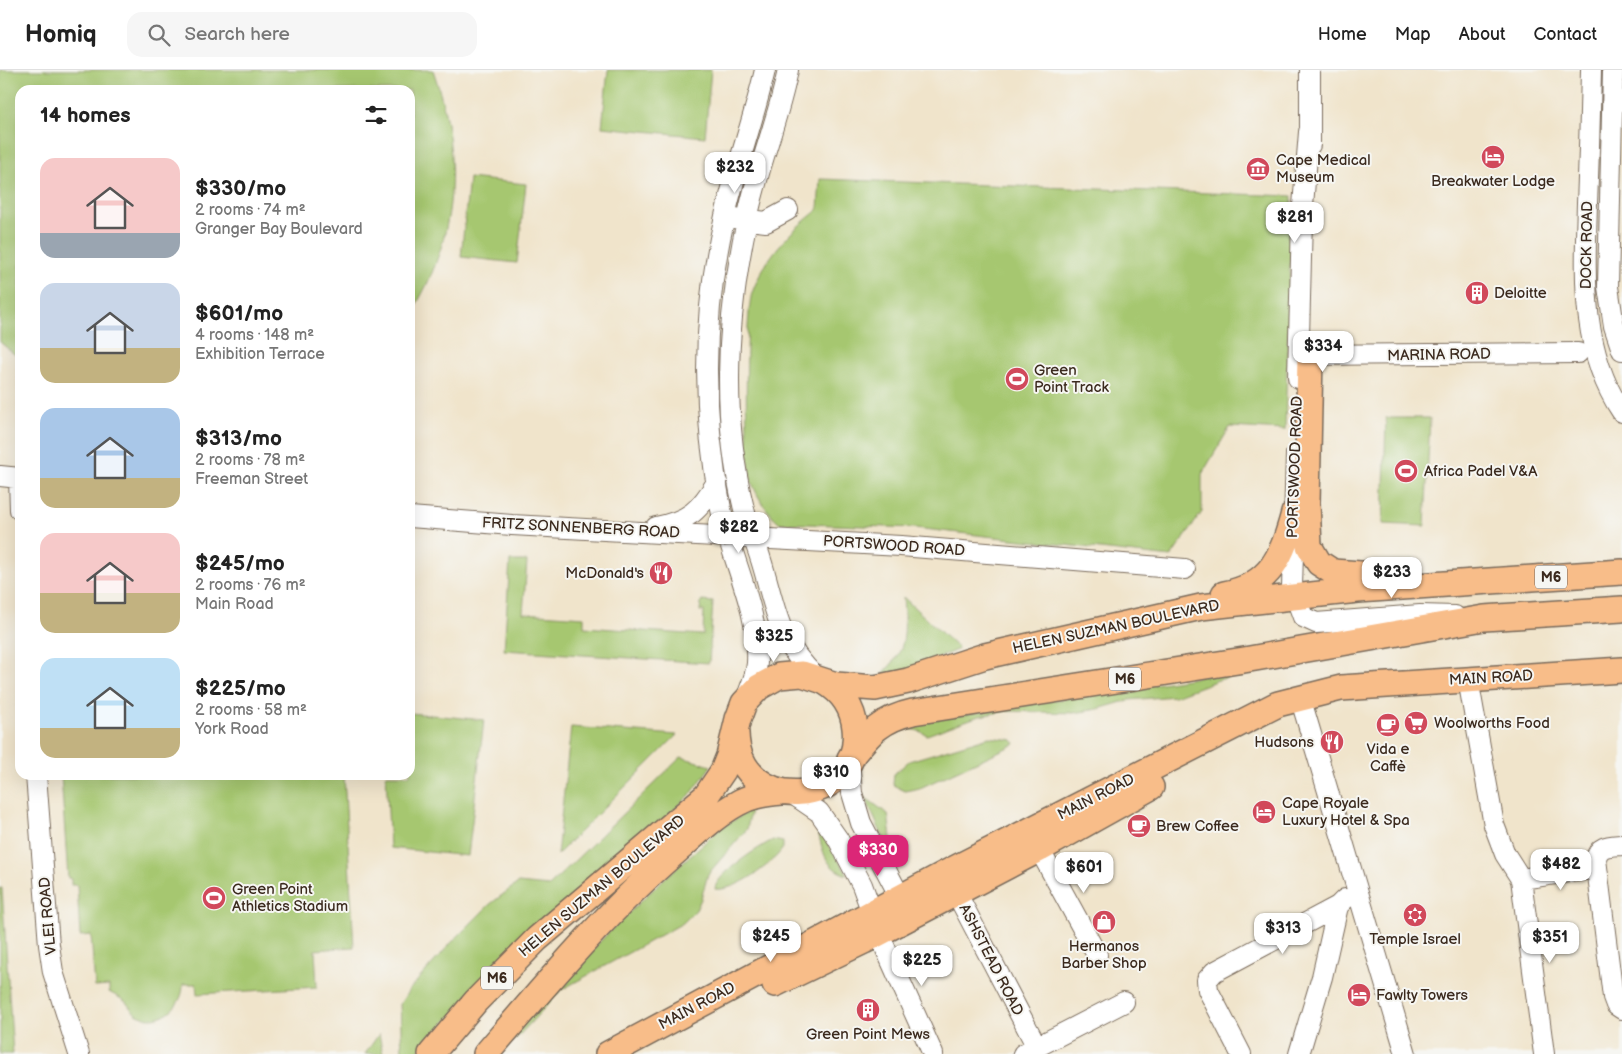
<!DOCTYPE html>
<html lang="en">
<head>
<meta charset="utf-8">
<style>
	:root { --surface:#fff; --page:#f6f6f6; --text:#222; --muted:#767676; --line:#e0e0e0; --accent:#db2777 }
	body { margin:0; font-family:"Balsamiq Sans",sans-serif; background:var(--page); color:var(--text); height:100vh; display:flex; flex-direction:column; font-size:19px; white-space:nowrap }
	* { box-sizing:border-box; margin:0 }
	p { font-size:16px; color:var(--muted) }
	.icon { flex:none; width:28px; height:28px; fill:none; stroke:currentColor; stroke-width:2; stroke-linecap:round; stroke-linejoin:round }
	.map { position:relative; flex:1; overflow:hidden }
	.details { position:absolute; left:15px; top:15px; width:400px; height:695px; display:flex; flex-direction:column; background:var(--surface); border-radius:15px; box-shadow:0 5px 20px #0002 }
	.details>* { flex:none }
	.price { position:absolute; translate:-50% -42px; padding:0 11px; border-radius:10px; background:#fff; color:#222; font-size:16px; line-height:32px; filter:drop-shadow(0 1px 2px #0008) }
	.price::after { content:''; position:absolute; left:50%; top:30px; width:15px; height:11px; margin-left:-8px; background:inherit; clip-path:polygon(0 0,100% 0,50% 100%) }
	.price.selected { background:var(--accent); color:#fff }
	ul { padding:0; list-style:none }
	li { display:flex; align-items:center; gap:15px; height:125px; padding:0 25px }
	li span { display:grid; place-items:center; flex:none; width:140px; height:100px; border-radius:15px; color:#555 }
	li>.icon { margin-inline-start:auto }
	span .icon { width:60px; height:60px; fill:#fffc; stroke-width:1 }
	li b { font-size:21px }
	h2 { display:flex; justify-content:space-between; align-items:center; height:60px; padding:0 25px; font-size:21px }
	header { display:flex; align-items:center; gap:30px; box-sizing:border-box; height:70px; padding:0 25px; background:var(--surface); border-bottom:1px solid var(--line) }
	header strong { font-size:24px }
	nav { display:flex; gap:28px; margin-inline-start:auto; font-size:18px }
	.search { width:350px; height:45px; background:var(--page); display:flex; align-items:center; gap:12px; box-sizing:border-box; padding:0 18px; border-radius:15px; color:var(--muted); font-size:19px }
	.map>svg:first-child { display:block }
	.green { fill:#a6c770; stroke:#707847 }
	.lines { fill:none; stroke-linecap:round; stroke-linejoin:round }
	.minor-casing { stroke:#7a6b5b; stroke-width:22 }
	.major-casing { stroke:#7a6b5b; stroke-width:28 }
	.minor { stroke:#fff; stroke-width:20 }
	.major { stroke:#f8bd89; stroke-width:25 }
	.labels { text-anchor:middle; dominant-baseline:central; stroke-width:4; stroke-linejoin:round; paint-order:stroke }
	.shield { fill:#f6f6f2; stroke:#73675e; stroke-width:1 }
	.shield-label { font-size:14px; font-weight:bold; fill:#3b2a1e }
	.poi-label { font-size:15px; fill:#3b2a1e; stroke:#f6f6f2; text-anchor:start }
	.street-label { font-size:15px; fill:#3b2a1e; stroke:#f6f6f2 }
</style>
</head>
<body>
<header>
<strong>Homiq</strong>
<div class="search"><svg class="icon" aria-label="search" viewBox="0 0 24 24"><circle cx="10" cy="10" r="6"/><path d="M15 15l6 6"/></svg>Search here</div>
<nav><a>Home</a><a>Map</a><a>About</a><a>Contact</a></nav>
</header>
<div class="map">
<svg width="1622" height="984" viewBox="0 0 1622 984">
	<rect width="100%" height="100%" fill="#f6f6f2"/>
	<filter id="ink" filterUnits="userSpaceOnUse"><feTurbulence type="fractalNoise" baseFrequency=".02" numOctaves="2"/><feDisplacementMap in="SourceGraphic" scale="10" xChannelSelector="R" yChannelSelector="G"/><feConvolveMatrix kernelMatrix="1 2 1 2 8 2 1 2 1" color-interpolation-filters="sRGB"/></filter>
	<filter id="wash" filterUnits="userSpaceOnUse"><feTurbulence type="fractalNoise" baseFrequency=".0096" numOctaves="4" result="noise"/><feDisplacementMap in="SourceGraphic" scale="20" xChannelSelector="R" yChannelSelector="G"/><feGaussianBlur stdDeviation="1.12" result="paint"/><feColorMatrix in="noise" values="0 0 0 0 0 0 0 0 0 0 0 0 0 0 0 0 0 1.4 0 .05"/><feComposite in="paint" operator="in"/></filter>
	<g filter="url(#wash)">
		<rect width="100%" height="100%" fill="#f0e4cb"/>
		<!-- green -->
		<path class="green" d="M0 0H433C462 84 459 168 410 245V20H20V289L0 272Z
			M608 0H711L705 67 602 57Z
			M469 108 526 114 517 193 461 187Z
			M820 109 1292 126 1285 360 1230 357 1202 404V442L1171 487 915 458 780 453C767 442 759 430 752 413 744 392 745 244 752 223 765 187 789 162 818 140Z
			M1386 348H1430L1425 456 1383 454Z
			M510 491H527L523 543 584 547V557L703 565 704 541H700L701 531 713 532 709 593 504 580Z
			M903 527 959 579 904 602 881 604C909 582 905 560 903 527Z
			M1243 600 1242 604 1218 610 1175 626 1129 630 1098 639 1074 643 1006 641 979 646 927 665C912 656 901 659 885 665L906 654Z
			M410 643 484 650 468 786 390 778 386 705H410Z
			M571 657 677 665 557 785Z
			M989 667 1013 670 1015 674 920 718 905 721 893 715 894 704 909 691Z
			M681 687 711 696 691 724 427 969 416 984H402L400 934 409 920 451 873 489 835 518 813 549 816Z
			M61 705H344L354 877 315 880 317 917 197 924 196 914H183C184 937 158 957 136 944 132 941 129 936 126 932 121 928 114 925 109 922V916L95 917 91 865 80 866 77 815H71V809L68 808Z
			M866 728 888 744 894 792 869 736Z
			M751 740 747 759 708 804 701 829 696 840 683 853 561 920 512 973 517 959 612 859 666 807 721 758Z
			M817 757 848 805C824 799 822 778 817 757Z
			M773 770 783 772V778C773 794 735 822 715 819 715 805 760 776 773 770Z
			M0 818H2L13 984H0Z
			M379 964 383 984H365Z"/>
	</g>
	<g filter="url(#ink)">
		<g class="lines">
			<!-- minor casing -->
			<g class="minor-casing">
				<path id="minor" d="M788 0C778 51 757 99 747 150 727 244 721 346 744 439 748 457 756 473 761 490 776 538 777 571 816 607
					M1591 0C1590 44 1589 89 1587 133 1585 205 1580 280 1622 342
					M1613 0 1608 217 1614 256 1622 280
					M1310 75V0
					M734 148 766 152 788 140
					M1299 285 1578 283
					M1298 308 1302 148 1309 62
					M1296 384 1292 517 1303 547 1316 553 1420 545 1455 546
					M0 406 20 408
					M19 408 20 440
					M410 447 512 455 901 476 1185 499
					M656 457C689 451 700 440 717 412
					M1468 609 1494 755 1505 784 1521 809 1544 984
					M1300 627 1406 984
					M746 629C750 618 756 606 757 593 760 542 731 489 721 439 702 342 702 242 725 146 736 97 754 49 765 0
					M849 690 852 723 861 753 907 840
					M36 705 49 875 53 902 79 984
					M791 723 819 742 838 769 862 815 883 873 933 984
					M1032 766 1097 885
					M1622 775C1610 776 1598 775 1596 789L1613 927 1616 935 1622 939
					M949 809 1037 977
					M1521 809 1596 798
					M1023 984 1124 932
					M1241 984 1208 920 1207 910 1214 902 1338 836
					M1299 984 1322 907 1338 836 1345 829"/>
			</g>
			<!-- major casing -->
			<g class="major-casing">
				<path id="major" d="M1310 286 1307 433 1309 476 1319 493 1333 502 1375 505
					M1224 524C1271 516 1283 485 1294 443
					M736 663C738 748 864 738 855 658 853 638 842 622 825 612
					M850 688C870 663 881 649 913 642L1244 590 1484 548 1622 539
					M775 914 864 871 1040 779 1151 717
					M431 984 476 931 537 869 706 726 723 701 729 686 738 649 744 633 759 617 779 606 802 604 836 615 875 618 908 611 985 586 1201 537 1358 520 1622 502
					M486 984C547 913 607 841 678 780 696 764 716 745 738 733 751 725 766 724 781 722
					M608 984 946 803 1278 634 1341 618 1622 600"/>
			</g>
			<!-- minor -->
			<use href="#minor" class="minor"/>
			<!-- major -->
			<use href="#major" class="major"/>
		</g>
	</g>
	<!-- icons -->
	<defs>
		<g id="hotel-disc" transform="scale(1.25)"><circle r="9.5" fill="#d1495b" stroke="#f6f6f2"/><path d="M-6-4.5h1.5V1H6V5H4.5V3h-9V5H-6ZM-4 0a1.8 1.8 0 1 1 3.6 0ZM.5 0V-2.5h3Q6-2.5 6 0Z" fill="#fff"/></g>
		<g id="museum-disc" transform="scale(1.25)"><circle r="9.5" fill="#d1495b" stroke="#f6f6f2"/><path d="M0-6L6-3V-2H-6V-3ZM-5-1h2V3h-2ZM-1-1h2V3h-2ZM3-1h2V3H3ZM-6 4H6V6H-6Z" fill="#fff"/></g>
		<g id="building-disc" transform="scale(1.25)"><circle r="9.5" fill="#d1495b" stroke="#f6f6f2"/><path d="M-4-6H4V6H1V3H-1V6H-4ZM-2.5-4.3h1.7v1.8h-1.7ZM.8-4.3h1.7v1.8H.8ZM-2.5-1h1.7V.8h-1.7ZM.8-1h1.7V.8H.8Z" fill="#fff"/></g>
		<g id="stadium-disc" transform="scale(1.25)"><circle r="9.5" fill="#d1495b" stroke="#f6f6f2"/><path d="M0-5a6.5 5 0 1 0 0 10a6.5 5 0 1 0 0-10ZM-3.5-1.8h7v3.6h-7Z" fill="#fff"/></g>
		<g id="restaurant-disc" transform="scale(1.25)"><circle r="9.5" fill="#d1495b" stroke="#f6f6f2"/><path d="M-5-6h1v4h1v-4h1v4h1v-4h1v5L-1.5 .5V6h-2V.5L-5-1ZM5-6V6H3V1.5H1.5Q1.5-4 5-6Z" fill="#fff"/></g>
		<g id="supermarket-disc" transform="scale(1.25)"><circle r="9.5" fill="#d1495b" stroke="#f6f6f2"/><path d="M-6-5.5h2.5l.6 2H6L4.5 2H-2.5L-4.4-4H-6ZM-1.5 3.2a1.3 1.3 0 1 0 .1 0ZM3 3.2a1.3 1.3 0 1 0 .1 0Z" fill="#fff"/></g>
		<g id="cafe-disc" transform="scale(1.25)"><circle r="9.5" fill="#d1495b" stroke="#f6f6f2"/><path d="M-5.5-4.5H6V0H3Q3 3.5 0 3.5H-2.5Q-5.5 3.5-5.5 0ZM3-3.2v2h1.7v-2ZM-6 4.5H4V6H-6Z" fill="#fff"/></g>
		<g id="synagogue-disc" transform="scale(1.25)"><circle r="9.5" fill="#d1495b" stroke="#f6f6f2"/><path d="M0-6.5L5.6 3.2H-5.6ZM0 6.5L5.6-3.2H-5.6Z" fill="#fff"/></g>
		<g id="shop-disc" transform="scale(1.25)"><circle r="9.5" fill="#d1495b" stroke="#f6f6f2"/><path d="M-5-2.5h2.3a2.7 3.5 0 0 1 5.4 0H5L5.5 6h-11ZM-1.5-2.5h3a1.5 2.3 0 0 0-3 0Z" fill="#fff"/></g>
	</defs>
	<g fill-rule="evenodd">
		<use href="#hotel-disc" x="1493" y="87"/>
		<use href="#museum-disc" x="1258" y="99"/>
		<use href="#building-disc" x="1477" y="223"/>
		<use href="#stadium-disc" x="1017" y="309"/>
		<use href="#stadium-disc" x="1406" y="401"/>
		<use href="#restaurant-disc" x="661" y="503"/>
		<use href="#supermarket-disc" x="1416" y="653"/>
		<use href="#cafe-disc" x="1388" y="655"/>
		<use href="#restaurant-disc" x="1332" y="672"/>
		<use href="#hotel-disc" x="1264" y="742"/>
		<use href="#cafe-disc" x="1139" y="756"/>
		<use href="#stadium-disc" x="214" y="828"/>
		<use href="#synagogue-disc" x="1415" y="845"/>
		<use href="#shop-disc" x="1104" y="852"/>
		<use href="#hotel-disc" x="1359" y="925"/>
		<use href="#building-disc" x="868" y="940"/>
	</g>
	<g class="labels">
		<!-- shield labels -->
		<g class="shield">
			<rect x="1535" y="495.5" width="32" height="23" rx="4"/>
			<rect x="1109" y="597.5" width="32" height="23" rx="4"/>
			<rect x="481" y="896.5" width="32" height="23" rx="4"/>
		</g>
		<g class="shield-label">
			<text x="1551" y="507">M6</text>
			<text x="1125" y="609">M6</text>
			<text x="497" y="908">M6</text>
		</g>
		<!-- poi labels -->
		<g class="poi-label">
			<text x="1276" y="90">Cape Medical<tspan x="1276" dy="17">Museum</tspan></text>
			<text x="1493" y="111" text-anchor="middle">Breakwater Lodge</text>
			<text x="1494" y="223">Deloitte</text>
			<text x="1034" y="300">Green<tspan x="1034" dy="17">Point Track</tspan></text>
			<text x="1424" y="401">Africa Padel V&amp;A</text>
			<text x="644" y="503" text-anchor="end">McDonald's</text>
			<text x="1434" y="653">Woolworths Food</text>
			<text x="1314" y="672" text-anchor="end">Hudsons</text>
			<text x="1388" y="679" text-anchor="middle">Vida e<tspan x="1388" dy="17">Caffè</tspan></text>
			<text x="1282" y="733">Cape Royale<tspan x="1282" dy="17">Luxury Hotel &amp; Spa</tspan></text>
			<text x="1156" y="756">Brew Coffee</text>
			<text x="232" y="819">Green Point<tspan x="232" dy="17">Athletics Stadium</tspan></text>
			<text x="1415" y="869" text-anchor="middle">Temple Israel</text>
			<text x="1104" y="876" text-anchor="middle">Hermanos<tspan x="1104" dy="17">Barber Shop</tspan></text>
			<text x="1376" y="925">Fawlty Towers</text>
			<text x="868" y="964" text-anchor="middle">Green Point Mews</text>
		</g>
		<!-- street labels -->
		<g class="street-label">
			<text transform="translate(1587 175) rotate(-89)">DOCK ROAD</text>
			<text transform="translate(1439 285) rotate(-1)">MARINA ROAD</text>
			<text transform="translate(1295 397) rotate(-88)">PORTSWOOD ROAD</text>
			<text transform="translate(581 458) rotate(3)">FRITZ SONNENBERG ROAD</text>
			<text transform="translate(894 476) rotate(4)">PORTSWOOD ROAD</text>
			<text transform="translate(1116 557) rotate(-12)">HELEN SUZMAN BOULEVARD</text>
			<text transform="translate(1491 608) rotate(-3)">MAIN ROAD</text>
			<text transform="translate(1096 727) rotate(-27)">MAIN ROAD</text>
			<text transform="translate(602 816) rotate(-40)">HELEN SUZMAN BOULEVARD</text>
			<text transform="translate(48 846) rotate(-95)">VLEI ROAD</text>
			<text transform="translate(991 890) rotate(63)">ASHSTEAD ROAD</text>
			<text transform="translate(697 936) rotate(-28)">MAIN ROAD</text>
		</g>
	</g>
</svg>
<b class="price" style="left:735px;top:124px">$232</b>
<b class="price" style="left:1295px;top:174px">$281</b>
<b class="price" style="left:1323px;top:303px">$334</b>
<b class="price" style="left:739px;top:484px">$282</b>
<b class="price" style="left:1392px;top:529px">$233</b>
<b class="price" style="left:774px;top:593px">$325</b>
<b class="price" style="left:831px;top:729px">$310</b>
<b class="price selected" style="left:878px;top:807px">$330</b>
<b class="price" style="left:1561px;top:821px">$482</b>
<b class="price" style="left:1084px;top:824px">$601</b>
<b class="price" style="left:1283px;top:885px">$313</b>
<b class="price" style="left:771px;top:893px">$245</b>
<b class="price" style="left:1550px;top:894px">$351</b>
<b class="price" style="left:922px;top:917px">$225</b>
<section class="details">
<h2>14 homes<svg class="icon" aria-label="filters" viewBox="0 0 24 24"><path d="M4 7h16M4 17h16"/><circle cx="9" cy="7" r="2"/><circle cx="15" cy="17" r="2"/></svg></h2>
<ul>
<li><span style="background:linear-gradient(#f6c9c9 75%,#9aa5b1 0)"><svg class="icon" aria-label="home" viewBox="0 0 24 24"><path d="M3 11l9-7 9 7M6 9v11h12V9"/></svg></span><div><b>$330/mo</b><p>2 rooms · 74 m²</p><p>Granger Bay Boulevard</p></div></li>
<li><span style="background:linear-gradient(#c9d6e8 65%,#c2b280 0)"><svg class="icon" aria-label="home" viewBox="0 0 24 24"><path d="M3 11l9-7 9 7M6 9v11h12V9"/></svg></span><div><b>$601/mo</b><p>4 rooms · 148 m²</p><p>Exhibition Terrace</p></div></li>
<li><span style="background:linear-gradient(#a9c7e8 70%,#c2b280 0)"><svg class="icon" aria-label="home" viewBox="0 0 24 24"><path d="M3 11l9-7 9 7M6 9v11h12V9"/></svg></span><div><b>$313/mo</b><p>2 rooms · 78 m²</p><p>Freeman Street</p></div></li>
<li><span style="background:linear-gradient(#f6c9c9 60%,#c2b280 0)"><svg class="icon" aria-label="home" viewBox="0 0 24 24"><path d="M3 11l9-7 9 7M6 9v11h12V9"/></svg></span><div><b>$245/mo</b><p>2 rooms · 76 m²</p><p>Main Road</p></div></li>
<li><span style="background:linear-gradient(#bfe0f5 70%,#c2b280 0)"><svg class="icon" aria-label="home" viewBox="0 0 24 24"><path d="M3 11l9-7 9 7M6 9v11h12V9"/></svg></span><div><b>$225/mo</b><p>2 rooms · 58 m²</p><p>York Road</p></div></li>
</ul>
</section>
</div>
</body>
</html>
